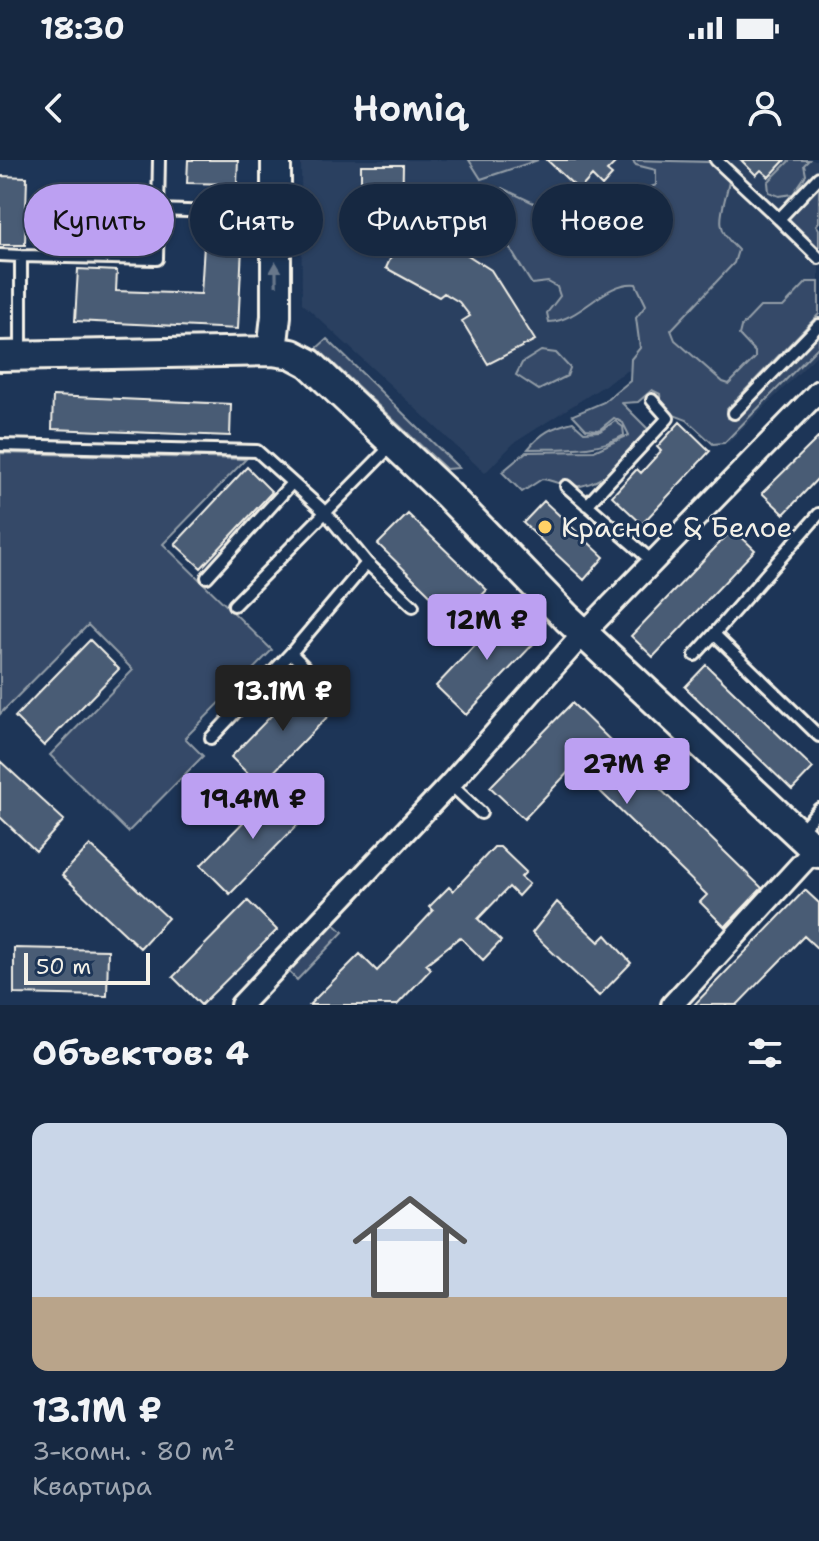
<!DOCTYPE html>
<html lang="ru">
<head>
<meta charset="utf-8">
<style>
	:root { --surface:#162841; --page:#1f3048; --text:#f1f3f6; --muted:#9ea6b1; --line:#35445a; --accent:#bca0f2 }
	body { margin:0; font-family:"Shantell Sans",sans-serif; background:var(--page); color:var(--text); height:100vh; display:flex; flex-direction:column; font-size:30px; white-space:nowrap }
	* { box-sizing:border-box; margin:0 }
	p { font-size:26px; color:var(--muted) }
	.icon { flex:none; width:44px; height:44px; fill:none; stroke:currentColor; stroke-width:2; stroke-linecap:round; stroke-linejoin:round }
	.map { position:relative; height:845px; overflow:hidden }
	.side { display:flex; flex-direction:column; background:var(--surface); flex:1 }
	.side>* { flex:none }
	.hud { position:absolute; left:24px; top:24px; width:772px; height:72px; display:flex; gap:16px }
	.scale { position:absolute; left:24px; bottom:20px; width:126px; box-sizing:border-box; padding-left:8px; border:4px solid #f4f1e8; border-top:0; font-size:22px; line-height:28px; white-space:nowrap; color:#f4f1e8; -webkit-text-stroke:6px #1d3557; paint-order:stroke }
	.price { position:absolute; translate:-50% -68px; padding:0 18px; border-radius:8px; background:var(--accent); color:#111; font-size:26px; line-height:52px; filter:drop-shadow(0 2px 4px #0008) }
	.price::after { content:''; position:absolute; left:50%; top:48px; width:24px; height:18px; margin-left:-12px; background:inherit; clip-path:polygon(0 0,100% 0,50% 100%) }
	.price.on { background:#222; color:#fff }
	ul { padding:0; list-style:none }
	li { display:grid; align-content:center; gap:16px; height:424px; padding:0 32px }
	li span { display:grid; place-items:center; height:248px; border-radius:16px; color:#555 }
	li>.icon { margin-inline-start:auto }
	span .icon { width:144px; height:144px; fill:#fffc; stroke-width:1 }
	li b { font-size:34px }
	h2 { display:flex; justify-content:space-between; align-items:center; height:96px; padding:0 32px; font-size:34px }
	.pill { padding:0 28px; border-radius:36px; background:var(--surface); box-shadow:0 2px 6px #0004,0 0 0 2px var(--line); font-size:28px; line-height:72px }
	.pill.on { background:var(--accent); color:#111 }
	.status { display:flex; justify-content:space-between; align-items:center; height:56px; padding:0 40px; background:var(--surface); direction:ltr }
	.status svg { height:22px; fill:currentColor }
	header { display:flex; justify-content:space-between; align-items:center; height:104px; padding:0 32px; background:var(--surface); font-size:36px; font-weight:600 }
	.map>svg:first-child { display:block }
	.built { fill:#2a4060 }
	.green { fill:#354a67; stroke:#949ea8; stroke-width:2 }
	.building { fill:#485b74; stroke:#f4f1e8; stroke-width:2 }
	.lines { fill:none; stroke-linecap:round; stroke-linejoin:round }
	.lane-casing { stroke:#f4f1e8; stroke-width:16 }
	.street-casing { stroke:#f4f1e8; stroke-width:26 }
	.secondary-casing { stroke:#f4f1e8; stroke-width:34 }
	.lane { stroke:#1d3557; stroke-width:10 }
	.street { stroke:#1d3557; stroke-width:20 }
	.secondary { stroke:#1d3557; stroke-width:28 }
	.oneway { fill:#68778a }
	.poi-dot { fill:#ffd166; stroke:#1d3557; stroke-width:3 }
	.labels { text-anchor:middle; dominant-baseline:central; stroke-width:6; stroke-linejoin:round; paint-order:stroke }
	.poi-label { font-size:28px; fill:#f4f1e8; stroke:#1d3557; text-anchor:start }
</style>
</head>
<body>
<div class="status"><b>18:30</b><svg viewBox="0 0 49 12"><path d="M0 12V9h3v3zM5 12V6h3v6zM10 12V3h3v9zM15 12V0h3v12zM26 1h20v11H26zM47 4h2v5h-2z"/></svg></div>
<header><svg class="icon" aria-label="back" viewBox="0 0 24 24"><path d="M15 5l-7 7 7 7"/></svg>Homiq<svg class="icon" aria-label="person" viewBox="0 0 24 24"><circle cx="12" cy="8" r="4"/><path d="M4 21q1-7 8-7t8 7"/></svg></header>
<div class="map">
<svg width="819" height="845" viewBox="0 0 819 845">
	<rect width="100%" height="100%" fill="#1d3557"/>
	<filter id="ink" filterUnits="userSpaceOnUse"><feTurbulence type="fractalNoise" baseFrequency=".0125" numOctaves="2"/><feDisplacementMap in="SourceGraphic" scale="16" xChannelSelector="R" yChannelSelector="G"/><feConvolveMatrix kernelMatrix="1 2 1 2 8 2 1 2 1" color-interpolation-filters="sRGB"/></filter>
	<g filter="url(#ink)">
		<!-- built -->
		<path class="built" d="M301 0H819V193L728 283 647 207 627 211 514 283 485 313 302 143Z"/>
		<!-- green -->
		<path class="green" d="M469 0H538L481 19Z
			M632 0 709 2 729 21C723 54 711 65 738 90L734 103 671 170 675 180 723 222 729 224 755 198V192L739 175 741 167 760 147H783L807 122H819V154L727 249 728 258 735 260 819 172V186L724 283 713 284 687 260 671 254 661 245 660 234 652 230 638 242 622 243 648 269C641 294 595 332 567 326 559 324 551 320 542 319L522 332 502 312 526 292 594 291 629 275 623 263 614 258 599 270 586 269 573 255 604 242 630 221 631 199 640 188 636 158 646 145 636 124C604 121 581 161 549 162L547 153 560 136 557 127 548 122 532 124C518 102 487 57 493 32L502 28 538 45 549 30 565 28 585 41 602 64H608L631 35 656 25V10L636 5Z
			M790 0H809L804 5 806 15 793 34 779 36 769 32 768 22Z
			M819 26V62L816 65 819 69V91L786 60Z
			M327 179 459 308 446 309 317 188Z
			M541 191 556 193 570 208 567 216 539 230 516 215 522 203Z
			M615 261 623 267 624 275C597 292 559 288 528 289 541 273 552 267 573 262L584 272 600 271Z
			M0 293 246 299 163 384 272 490 185 578 203 596 128 672 50 595 133 510 88 465 0 554Z
			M330 760 343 772 297 820 284 807Z"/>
		<!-- building -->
		<path class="building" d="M188 0H238L237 24 187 23Z
			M547 0H618L607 11 612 15 602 26 592 16 579 30Z
			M741 0H785L769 17 761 10 756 15Z
			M361 5H403L402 53 491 110 535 180 488 204 462 161 470 156 459 142 444 133 439 137 386 108 392 95 379 89 372 77 374 59H361Z
			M0 16 27 17 25 85H0Z
			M204 85 242 87 238 169 75 161 78 109 117 111 116 131 201 134Z
			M53 236 231 244 230 276 52 269Z
			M680 262 710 291 642 364 612 336 637 309 641 313 661 291 657 287Z
			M819 277V317L784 354 762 333Z
			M247 307 272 332 201 408 175 384Z
			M544 341 604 397 584 420 523 363Z
			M408 354 487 430 457 461 378 384Z
			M733 369 755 390 653 497 631 476Z
			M508 450 538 479 466 555 436 526Z
			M90 480 119 509 44 586 15 557Z
			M706 505 813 608 792 630 685 527Z
			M306 520 335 549 260 626 231 597Z
			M572 543 762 728 725 767 700 742 707 735 574 606 524 659 490 627Z
			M0 601 64 660 36 691 0 657Z
			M276 629 305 657 230 734 201 705Z
			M90 685 168 758 140 788 62 715Z
			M494 687H500L526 712 521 717 529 724 518 736 509 727 478 759 501 781 483 800 460 777 426 804 431 809 397 845H309L360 794 377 811 433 751 429 747 449 727 453 731Z
			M805 730 819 743V790L804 776 737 845H694Z
			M248 741 277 770 201 845 173 817Z
			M557 742 599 782 606 775 631 803 599 836 532 773Z
			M14 788 108 790 107 836 14 834Z"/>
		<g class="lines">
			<!-- lane casing -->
			<g class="lane-casing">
				<path id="lane" d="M716 0 779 59
					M819 17 779 59 819 98
					M158 50 273 54
					M0 95 21 96V192
					M21 96 157 99 159 0
					M734 253 819 165
					M0 285 257 291 326 353 367 403 413 446
					M566 326 653 402
					M587 345 668 258 652 240
					M819 354 714 474 819 576
					M207 417 292 323
					M234 445 393 284
					M291 493 335 538
					M695 495 714 474
					M211 578 291 493 367 403
					M450 624 481 653
					M799 672 819 649"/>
			</g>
			<!-- street casing -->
			<g class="street-casing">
				<path id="street" d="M241 845 450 624 583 474 819 231
					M672 845 815 689"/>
			</g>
			<!-- secondary casing -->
			<g class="secondary-casing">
				<path id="secondary" d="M272 191 276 156V0
					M0 196 272 191 292 194 309 203 447 334 567 458 819 693"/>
			</g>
			<!-- lane -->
			<use href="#lane" class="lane"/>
			<!-- street -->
			<use href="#street" class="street"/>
			<!-- secondary -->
			<use href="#secondary" class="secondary"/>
		</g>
		<!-- one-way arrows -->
		<defs><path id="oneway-solid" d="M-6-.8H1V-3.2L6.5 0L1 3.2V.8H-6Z" transform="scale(2)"/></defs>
		<use class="oneway" href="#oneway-solid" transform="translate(276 114) rotate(-91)"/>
	</g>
	<!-- markers -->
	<circle class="poi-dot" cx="545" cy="367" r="8"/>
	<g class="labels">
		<!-- poi labels -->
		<g class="poi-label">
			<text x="561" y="367">Красное &amp; Белое</text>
		</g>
	</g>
</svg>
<div class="scale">50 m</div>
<b class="price" style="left:487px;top:502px">12M ₽</b>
<b class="price on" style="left:283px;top:573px">13.1M ₽</b>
<b class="price" style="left:627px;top:646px">27M ₽</b>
<b class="price" style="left:253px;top:681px">19.4M ₽</b>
<div class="hud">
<a class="pill on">Купить</a>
<a class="pill">Снять</a>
<a class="pill">Фильтры</a>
<a class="pill">Новое</a>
</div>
</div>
<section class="side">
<h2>Объектов: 4<svg class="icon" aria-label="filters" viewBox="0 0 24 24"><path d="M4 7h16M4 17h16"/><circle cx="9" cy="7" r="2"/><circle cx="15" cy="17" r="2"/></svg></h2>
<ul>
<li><span style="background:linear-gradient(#c9d6e8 70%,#b9a48a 0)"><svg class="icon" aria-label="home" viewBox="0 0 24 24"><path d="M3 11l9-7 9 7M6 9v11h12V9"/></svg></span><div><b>13.1M ₽</b><p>3-комн. · 80 m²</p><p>Квартира</p></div></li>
</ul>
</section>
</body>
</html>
